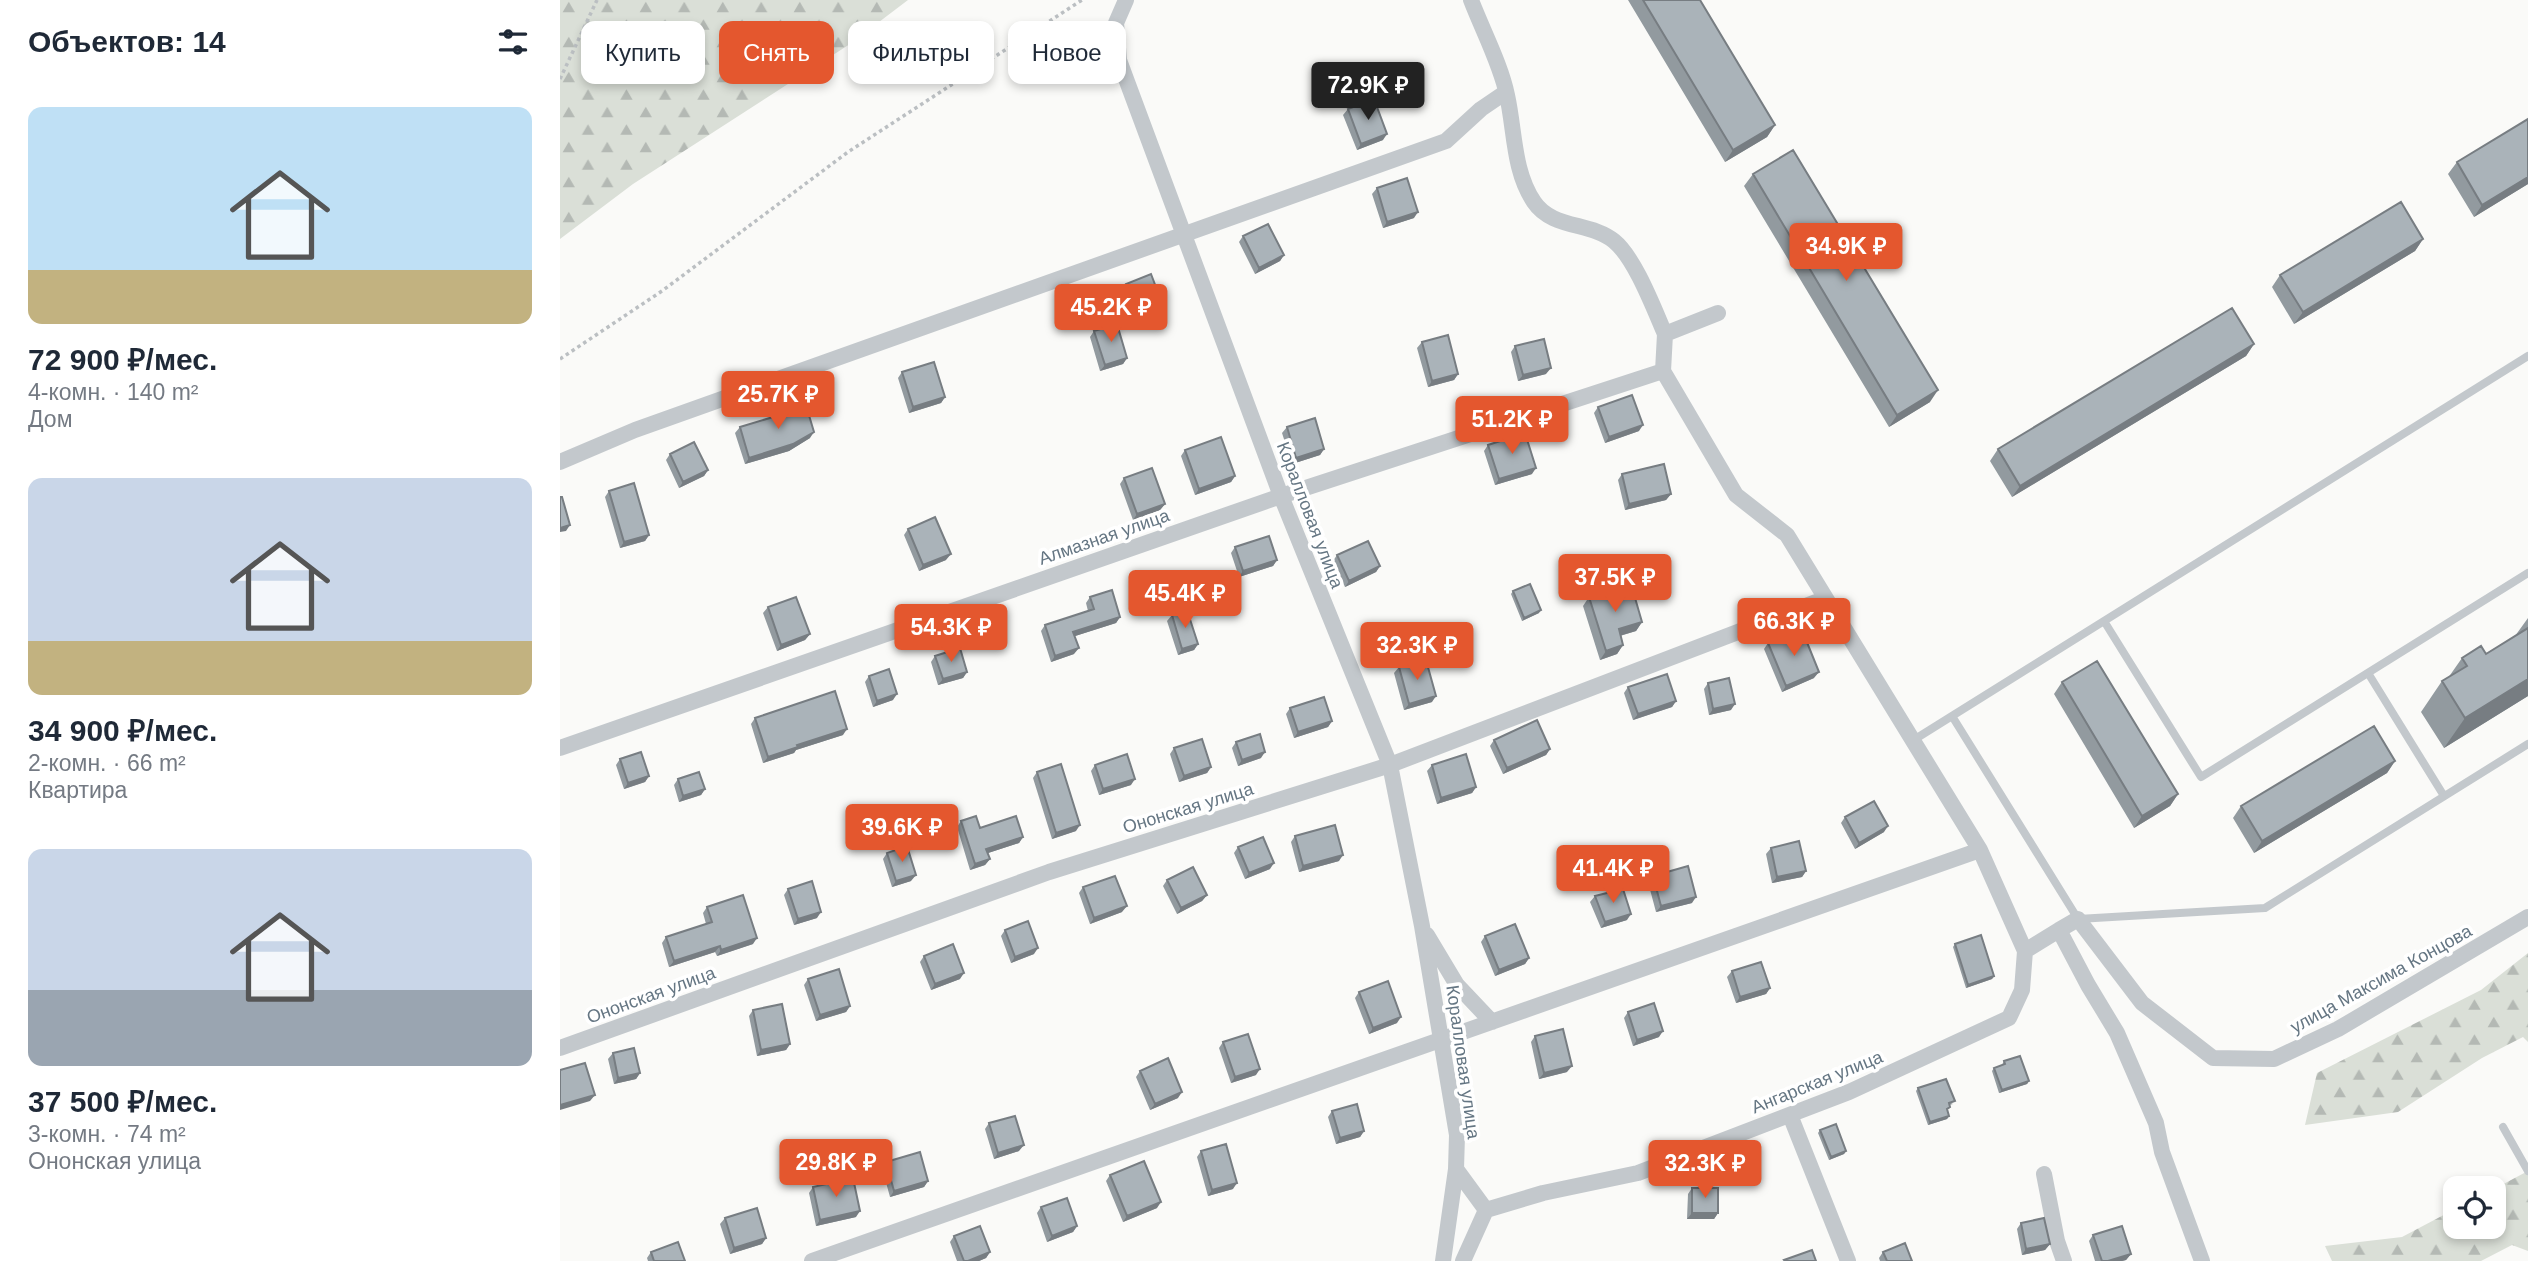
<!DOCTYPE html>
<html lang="ru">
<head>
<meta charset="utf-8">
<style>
	:root { --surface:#fff; --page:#f6f6f7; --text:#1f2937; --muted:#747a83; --accent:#e4572e }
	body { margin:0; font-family:Arial,sans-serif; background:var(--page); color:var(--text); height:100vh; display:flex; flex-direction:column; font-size:26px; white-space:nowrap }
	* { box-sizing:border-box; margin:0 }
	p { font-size:23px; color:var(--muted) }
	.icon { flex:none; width:38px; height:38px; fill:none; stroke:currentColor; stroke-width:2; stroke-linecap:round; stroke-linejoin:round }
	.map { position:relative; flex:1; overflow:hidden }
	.panel { display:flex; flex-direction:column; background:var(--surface); width:560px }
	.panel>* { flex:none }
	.guide { position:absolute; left:21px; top:21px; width:665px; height:63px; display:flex; gap:14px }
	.buttons { position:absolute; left:1883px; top:1176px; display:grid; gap:14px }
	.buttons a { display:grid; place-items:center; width:63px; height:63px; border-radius:14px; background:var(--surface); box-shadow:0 4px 10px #0003; font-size:35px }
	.price { position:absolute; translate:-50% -60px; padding:0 16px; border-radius:7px; background:var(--accent); color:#fff; font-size:23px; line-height:46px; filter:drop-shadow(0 2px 4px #0008) }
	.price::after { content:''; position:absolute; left:50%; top:42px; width:21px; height:16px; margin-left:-10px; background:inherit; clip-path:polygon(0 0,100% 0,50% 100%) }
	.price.on { background:#222; color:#fff }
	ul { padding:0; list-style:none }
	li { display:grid; align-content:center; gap:14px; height:371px; padding:0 28px }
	li span { display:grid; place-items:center; height:217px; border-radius:14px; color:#555 }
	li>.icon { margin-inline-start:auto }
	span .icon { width:126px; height:126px; fill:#fffc; stroke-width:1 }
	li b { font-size:30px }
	h2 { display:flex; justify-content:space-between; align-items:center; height:84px; padding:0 28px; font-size:30px }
	.chip { padding:0 24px; border-radius:14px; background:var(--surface); box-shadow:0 4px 10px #0003; font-size:24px; line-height:63px }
	.chip.on { background:var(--accent); color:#fff }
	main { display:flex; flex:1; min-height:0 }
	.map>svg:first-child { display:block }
	.forest { fill:url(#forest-firs) }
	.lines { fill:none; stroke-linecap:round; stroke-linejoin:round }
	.path { stroke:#bbbfc2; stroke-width:3.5; stroke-dasharray:3.5 3.5; stroke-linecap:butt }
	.service { stroke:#c3c8cc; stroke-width:8 }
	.minor { stroke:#c3c8cc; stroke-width:16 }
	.wall { fill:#929a9f }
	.shaded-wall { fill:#777d82 }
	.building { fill:#aab3b9; stroke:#777d82; stroke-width:2 }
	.labels { text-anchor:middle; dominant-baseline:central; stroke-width:7; stroke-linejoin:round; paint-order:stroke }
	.street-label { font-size:18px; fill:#657683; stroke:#fff }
</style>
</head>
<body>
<main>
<section class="panel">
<h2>Объектов: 14<svg class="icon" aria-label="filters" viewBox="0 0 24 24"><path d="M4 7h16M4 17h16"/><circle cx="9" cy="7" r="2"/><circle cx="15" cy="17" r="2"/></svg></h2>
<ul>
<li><span style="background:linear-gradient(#bfe0f5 75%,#c2b280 0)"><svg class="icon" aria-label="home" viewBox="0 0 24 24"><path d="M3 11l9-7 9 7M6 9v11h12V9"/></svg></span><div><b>72 900 ₽/мес.</b><p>4-комн. · 140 m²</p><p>Дом</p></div></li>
<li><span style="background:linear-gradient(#c9d6e8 75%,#c2b280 0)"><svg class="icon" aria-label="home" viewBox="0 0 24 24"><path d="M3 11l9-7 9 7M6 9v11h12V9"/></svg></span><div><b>34 900 ₽/мес.</b><p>2-комн. · 66 m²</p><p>Квартира</p></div></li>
<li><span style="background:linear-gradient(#c9d6e8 65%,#9aa5b1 0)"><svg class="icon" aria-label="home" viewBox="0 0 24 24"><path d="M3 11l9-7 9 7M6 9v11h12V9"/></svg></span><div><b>37 500 ₽/мес.</b><p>3-комн. · 74 m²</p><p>Ононская улица</p></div></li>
</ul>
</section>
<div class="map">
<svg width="1968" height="1261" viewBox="0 0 1968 1261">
	<defs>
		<pattern id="forest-firs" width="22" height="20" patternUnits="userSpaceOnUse" patternTransform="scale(1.75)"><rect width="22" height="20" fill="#dadfd7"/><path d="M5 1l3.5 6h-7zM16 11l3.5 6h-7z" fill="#b4b9b4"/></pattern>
	</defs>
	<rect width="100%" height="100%" fill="#fafaf8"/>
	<!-- forest -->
	<path class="forest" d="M0 0H348L290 44 73 184 0 239Z
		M1968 953V1042L1963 1037 1922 1058 1838 1112 1745 1125 1757 1073 1921 990Z
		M1968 1171V1251L1952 1245 1921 1261H1772L1765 1246 1842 1237 1895 1209V1227H1934V1189Z"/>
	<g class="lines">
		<!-- path -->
		<path class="path" d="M0 79 37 0
			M0 359 102 291 288 152 522 0"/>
		<!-- service -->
		<path class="service" d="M1544 621 1641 777 1968 573
			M1808 673 1884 796
			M1392 716 1968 356
			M1352 741 1392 716 1518 919 1705 908 1968 744
			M1943 1127 1968 1171"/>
		<!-- minor -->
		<path class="minor" d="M566 0 556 23 559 60 721 496 830 765 862 926 897 1135 896 1169 883 1261
			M911 0C922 29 941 65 947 95 955 131 953 171 974 202 992 229 1031 222 1054 241 1075 258 1094 309 1105 334L1158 313
			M1105 334 1103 371 1176 495 1227 535 1420 850 1465 951 1499 930 1528 985 1557 1033 1596 1123 1602 1152 1642 1261
			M0 462 75 430 886 141 921 109 946 92
			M0 748 721 496 1103 371
			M1499 930 1518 919 1582 1003 1653 1058 1714 1059 1778 1029 1968 917
			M867 935 897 985 932 1022
			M0 1048 489 872 830 765 1264 599
			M1230 1115 1288 1261
			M896 1169 926 1210
			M1484 1174 1497 1241 1504 1261
			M926 1210 983 1193 1078 1173 1289 1092 1449 1018 1462 990 1465 951
			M252 1261 1420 850
			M903 1261 926 1210"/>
	</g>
	<!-- wall -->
	<path class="wall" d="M1068 0H1140L1215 125 1207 137 1165 162Z
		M788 109 823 140 797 150 783 115Z
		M1897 162 1968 184 1914 217 1888 174Z
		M1193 174 1370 402 1329 427 1184 186Z
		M817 188 854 218 823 228 812 194Z
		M683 236 724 255 720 261 695 274 679 242Z
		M1863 239 1855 251 1734 324 1712 287 1720 275Z
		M566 284 601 317 576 327 561 290Z
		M534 331 567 358 563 364 540 371 530 337Z
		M862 342 898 374 894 380 868 387 857 348Z
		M1694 344 1686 356 1452 497 1430 461 1438 449Z
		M955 346 986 374 958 381 951 352Z
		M342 372 385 397 381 403 349 413 338 378Z
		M1038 407 1079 431 1045 443 1034 413Z
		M222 409 250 438 229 451 185 464 175 433 180 427 218 415Z
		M727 427 764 449 760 455 732 464 722 433Z
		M928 445 972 474 935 485 924 451Z
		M625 450 675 476 671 482 635 495 621 456Z
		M110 454 148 470 144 476 119 488 106 460Z
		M1062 474 1111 494 1106 500 1065 510 1058 480Z
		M564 478 605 504 600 510 573 520 560 484Z
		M49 491 89 535 85 541 60 548 45 497Z
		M348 529 386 560 359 571 344 535Z
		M675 547 717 560 713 566 679 577 671 553Z
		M777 555 820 566 816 572 785 587 773 561Z
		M953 591 979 613 962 621 951 594Z
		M530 597 560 617 556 623 515 636 514 654 491 662 481 631 485 625 528 611 526 603Z
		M1029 597 1082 622 1076 631 1060 636 1063 645 1057 654 1040 660 1023 606Z
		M208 607 250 634 245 640 217 651 203 613Z
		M612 615 638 644 634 650 618 655 607 621Z
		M1968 618V696L1884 748 1861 712 1882 681 1888 678 1902 658 1926 654 1955 636Z
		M1208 643 1254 678 1222 692 1204 649Z
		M375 656 407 672 403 678 378 685 371 662Z
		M839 667 872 702 844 710 834 673Z
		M309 676 333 700 313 707 305 682Z
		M1502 682 1618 794 1610 806 1574 828 1494 694Z
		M1148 683 1171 710 1149 715 1144 689Z
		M1068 687 1116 701 1112 707 1073 720 1064 693Z
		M730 708 772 721 768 727 734 738 726 714Z
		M195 718 283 735 236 750 234 753 203 763 191 724Z
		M934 740 990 749 986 755 943 774 930 746Z
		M676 742 701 758 678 766 672 748Z
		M614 748 651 767 647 773 619 782 610 754Z
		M60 759 89 776 85 782 64 789 56 765Z
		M1835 761 1827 773 1694 853 1673 818 1681 806Z
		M535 765 571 785 539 795 531 771Z
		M872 765 916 787 912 793 877 804 867 771Z
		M477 772 516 831 492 839 473 778Z
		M118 779 145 789 141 795 119 802 114 785Z
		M1285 817 1324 832 1295 849 1281 823Z
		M401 821 420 828 463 837 459 843 428 853 430 859 425 865 410 870 397 827Z
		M735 836 779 861 739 872 731 842Z
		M678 847 710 869 685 879 674 853Z
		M1211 848 1246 871 1242 877 1212 883 1206 854Z
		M327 853 351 881 332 887 323 859Z
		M1093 876 1132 903 1096 912 1088 882Z
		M607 880 647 895 642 901 617 914 603 886Z
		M523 887 562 912 530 924 519 893Z
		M228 889 257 918 234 925 224 895Z
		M1035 896 1067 920 1041 928 1030 902Z
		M147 907 193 944 157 956 155 952 109 967 102 943 106 937 146 924 143 913Z
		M445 930 474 954 451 963 441 936Z
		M925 936 969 958 965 964 935 976 921 942Z
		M1395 944 1434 976 1432 979 1406 988 1393 947Z
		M364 956 400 979 371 990 360 962Z
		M1172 971 1210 988 1206 994 1176 1003 1167 977Z
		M248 979 290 1006 286 1012 256 1021 244 985Z
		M799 992 837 1023 809 1034 795 998Z
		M193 1010 230 1044 226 1050 197 1056 189 1016Z
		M1068 1012 1099 1037 1073 1046 1064 1018Z
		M975 1036 1007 1072 979 1079 971 1042Z
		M663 1042 696 1075 671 1083 659 1048Z
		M53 1053 80 1073 76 1079 54 1084 48 1059Z
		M1444 1061 1469 1081 1467 1084 1439 1093 1432 1071 1434 1068 1442 1065Z
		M580 1071 618 1098 590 1110 576 1077Z
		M1358 1088 1393 1104 1389 1105 1387 1110 1389 1116 1387 1119 1368 1125 1356 1091Z
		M772 1111 804 1131 800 1137 776 1144 768 1117Z
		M429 1123 459 1151 434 1159 425 1129Z
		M1260 1130 1286 1151 1284 1154 1269 1160 1258 1133Z
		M641 1151 673 1189 648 1196 637 1157Z
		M326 1162 368 1181 364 1187 330 1197 322 1168Z
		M550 1175 597 1208 563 1222 546 1181Z
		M253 1187 296 1217 256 1226 249 1193Z
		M1132 1188 1158 1213 1154 1219H1127L1128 1194Z
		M481 1207 517 1226 513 1232 487 1242 477 1213Z
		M165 1218 206 1238 202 1244 170 1254 160 1224Z
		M1461 1223 1490 1244 1485 1250 1462 1255 1457 1229Z
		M1533 1235 1571 1254 1566 1260 1562 1261H1535L1529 1241Z
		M394 1236 430 1252 426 1258 419 1261H397L390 1242Z
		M91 1252 125 1261H88L87 1258Z
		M1323 1252 1352 1261H1320L1319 1258Z"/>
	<!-- shaded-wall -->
	<path class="shaded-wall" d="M1215 125 1207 137 1165 162 1173 150Z
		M827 134 823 140 797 150 801 144Z
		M1968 177V184L1914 217 1922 205Z
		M858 212 854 218 823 228 827 222Z
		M1863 239 1855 251 1734 324 1743 312Z
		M724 255 720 261 695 274 699 268Z
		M605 311 601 317 576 327 580 321Z
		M1694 344 1686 356 1452 497 1460 486Z
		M567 358 563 364 540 371 545 365Z
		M991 368 986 374 958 381 963 375Z
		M898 374 894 380 868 387 872 381Z
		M1378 390 1370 402 1329 427 1337 415Z
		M385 397 381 403 349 413 353 407Z
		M1083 425 1079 431 1045 443 1049 437Z
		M254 432 250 438 229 451 185 464 189 458Z
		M764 449 760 455 732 464 736 458Z
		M976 468 972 474 935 485 939 479Z
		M148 470 144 476 119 488 123 482Z
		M675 476 671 482 635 495 639 489Z
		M1111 494 1106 500 1065 510 1069 504Z
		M605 504 600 510 573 520 577 514Z
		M10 525 6 531 0 532V528Z
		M89 535 85 541 60 548 64 542Z
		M391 554 386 560 359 571 363 565Z
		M717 560 713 566 679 577 683 571Z
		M820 566 816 572 785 587 789 581Z
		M981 610 979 613 962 621 964 618Z
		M560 617 556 623 509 638 513 632Z
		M1082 622 1076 631 1052 638 1059 629Z
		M250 634 245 640 217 651 221 645Z
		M638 644 634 650 618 655 622 649Z
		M1063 645 1057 654 1040 660 1046 651Z
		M519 648 514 654 491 662 495 656Z
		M407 672 403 678 378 685 383 679Z
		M1259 672 1254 678 1222 692 1226 686Z
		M1968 679V696L1884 748 1905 718Z
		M337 694 333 700 313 707 317 701Z
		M876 696 872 702 844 710 849 704Z
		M1116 701 1112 707 1073 720 1078 714Z
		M1175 704 1171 710 1149 715 1153 709Z
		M772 721 768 727 734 738 738 732Z
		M287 729 283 735 236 750 234 753 203 763 208 757 237 745Z
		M990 749 986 755 943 774 947 768Z
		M705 752 701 758 678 766 682 760Z
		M1835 761 1827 773 1694 853 1702 841Z
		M651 767 647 773 619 782 624 776Z
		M89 776 85 782 64 789 68 783Z
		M575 779 571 785 539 795 543 789Z
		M916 787 912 793 877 804 881 798Z
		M145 789 141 795 119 802 123 796Z
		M1618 794 1610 806 1574 828 1582 816Z
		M520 825 516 831 492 839 496 833Z
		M1328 826 1324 832 1295 849 1299 843Z
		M463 837 459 843 422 855 426 849Z
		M783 855 779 861 739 872 743 866Z
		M430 859 425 865 410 870 415 864Z
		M714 863 710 869 685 879 689 873Z
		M1246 871 1242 877 1212 883 1217 877Z
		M356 875 351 881 332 887 336 881Z
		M647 895 642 901 617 914 621 908Z
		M1136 897 1132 903 1096 912 1101 906Z
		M567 906 562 912 530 924 534 918Z
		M261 912 257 918 234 925 238 919Z
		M1071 914 1067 920 1041 928 1045 922Z
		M197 938 193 944 157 956 161 950Z
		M160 946 155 952 109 967 114 961Z
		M478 948 474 954 451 963 455 957Z
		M969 958 965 964 935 976 939 970Z
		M404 973 400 979 371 990 375 984Z
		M1434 976 1432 979 1406 988 1408 985Z
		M1210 988 1206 994 1176 1003 1180 997Z
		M290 1006 286 1012 256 1021 260 1015Z
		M841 1017 837 1023 809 1034 813 1028Z
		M1103 1031 1099 1037 1073 1046 1077 1040Z
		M230 1044 226 1050 197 1056 201 1050Z
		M1012 1066 1007 1072 979 1079 984 1073Z
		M700 1069 696 1075 671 1083 675 1077Z
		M80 1073 76 1079 54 1084 58 1078Z
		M1469 1081 1467 1084 1439 1093 1442 1090Z
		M622 1092 618 1098 590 1110 595 1104Z
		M35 1095 30 1101 0 1110V1105Z
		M1389 1116 1387 1119 1368 1125 1370 1122Z
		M804 1131 800 1137 776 1144 780 1138Z
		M464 1145 459 1151 434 1159 438 1153Z
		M1286 1151 1284 1154 1269 1160 1271 1157Z
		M368 1181 364 1187 330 1197 334 1191Z
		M677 1183 673 1189 648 1196 652 1190Z
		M601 1202 597 1208 563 1222 567 1216Z
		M300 1211 296 1217 256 1226 260 1220Z
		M1132 1213H1158L1154 1219H1127Z
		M517 1226 513 1232 487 1242 492 1236Z
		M206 1238 202 1244 170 1254 174 1248Z
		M1490 1244 1485 1250 1462 1255 1466 1249Z
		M430 1252 426 1258 419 1261H408Z
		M1571 1254 1566 1260 1562 1261H1548Z"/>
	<!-- building -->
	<path class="building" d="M1083 0H1140L1215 125 1173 150Z
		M814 99 827 134 801 144 788 109Z
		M1968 119V177L1922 205 1897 162Z
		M1233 150 1378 390 1337 415 1193 174Z
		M847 178 858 212 827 222 817 188Z
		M1841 202 1863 239 1743 312 1720 275Z
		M708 224 724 255 699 268 683 236Z
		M591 274 605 311 580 321 566 284Z
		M1672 308 1694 344 1460 486 1438 449Z
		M557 324 567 358 545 365 534 331Z
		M888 335 898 374 872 381 862 342Z
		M984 339 991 368 963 375 955 346Z
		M374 362 385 397 353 407 342 372Z
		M1072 395 1083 425 1049 437 1038 407Z
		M245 402 254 432 233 444 189 458 180 427 223 414 222 409Z
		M755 418 764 449 736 458 727 427Z
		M965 433 976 468 939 479 928 445Z
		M661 437 675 476 639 489 625 450Z
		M134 442 148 470 123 482 110 454Z
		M1104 464 1111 494 1069 504 1062 474Z
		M592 468 605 504 577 514 564 478Z
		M74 483 89 535 64 542 49 491Z
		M0 497H2L10 525 0 528Z
		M375 517 391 554 363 565 348 529Z
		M709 536 717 560 683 571 675 547Z
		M808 541 820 566 789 581 777 555Z
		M970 584 981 610 964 618 953 591Z
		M1071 584 1082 622 1059 629 1063 645 1046 651 1029 597Z
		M552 590 560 617 513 632 519 648 495 656 485 625 534 609 530 597Z
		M236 597 250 634 221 645 208 607Z
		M627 610 638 644 622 649 612 615Z
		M1968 628V679L1905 718 1882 681 1907 666 1902 658 1921 646 1926 654Z
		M1242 630 1259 672 1226 686 1208 643Z
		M400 648 407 672 383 679 375 656Z
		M866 660 876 696 849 704 839 667Z
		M1537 661 1618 794 1582 816 1502 682Z
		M329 669 337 694 317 701 309 676Z
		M1107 674 1116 701 1078 714 1068 687Z
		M1169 678 1175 704 1153 709 1148 683Z
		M275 691 287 729 237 745 238 747 208 757 195 718Z
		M764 697 772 721 738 732 730 708Z
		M977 720 990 749 947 768 934 740Z
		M1814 726 1835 761 1702 841 1681 806Z
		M700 734 705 752 682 760 676 742Z
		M642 739 651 767 624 776 614 748Z
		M81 752 89 776 68 783 60 759Z
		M567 754 575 779 543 789 535 765Z
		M906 754 916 787 881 798 872 765Z
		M501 764 520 825 496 833 477 772Z
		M139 772 145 789 123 796 118 779Z
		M1314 801 1328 826 1299 843 1285 817Z
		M416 816 420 828 456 816 463 837 426 849 430 859 415 864 401 821Z
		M775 825 783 855 743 866 735 836Z
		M703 837 714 863 689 873 678 847Z
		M1239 841 1246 871 1217 877 1211 848Z
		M347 846 356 875 336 881 327 853Z
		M1128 866 1136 897 1101 906 1093 876Z
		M633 867 647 895 621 908 607 880Z
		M555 876 567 906 534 918 523 887Z
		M252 881 261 912 238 919 228 889Z
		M1063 889 1071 914 1045 922 1035 896Z
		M183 895 197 938 161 950 160 946 114 961 106 937 152 922 147 907Z
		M468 921 478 948 455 957 445 930Z
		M955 924 969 958 939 970 925 936Z
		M1421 935 1434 976 1408 985 1395 944Z
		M393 944 404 973 375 984 364 956Z
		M1201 962 1210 988 1180 997 1172 971Z
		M279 969 290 1006 260 1015 248 979Z
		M828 981 841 1017 813 1028 799 992Z
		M1094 1003 1103 1031 1077 1040 1068 1012Z
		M222 1004 230 1044 201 1050 193 1010Z
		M1003 1029 1012 1066 984 1073 975 1036Z
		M688 1034 700 1069 675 1077 663 1042Z
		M74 1048 80 1073 58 1078 53 1053Z
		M1460 1056 1469 1081 1442 1090 1434 1068 1445 1064 1444 1061Z
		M608 1058 622 1092 595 1104 580 1071Z
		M25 1063 35 1095 0 1105V1070Z
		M1386 1079 1395 1101 1389 1103 1390 1107 1387 1109 1389 1116 1370 1122 1358 1088Z
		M797 1104 804 1131 780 1138 772 1111Z
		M455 1116 464 1145 438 1153 429 1123Z
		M1276 1124 1286 1151 1271 1157 1260 1130Z
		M666 1144 677 1183 652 1190 641 1151Z
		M360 1152 368 1181 334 1191 326 1162Z
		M584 1161 601 1202 567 1216 550 1175Z
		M293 1178 300 1211 260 1220 253 1187Z
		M1132 1188H1158V1213H1132Z
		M507 1198 517 1226 492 1236 481 1207Z
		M197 1208 206 1238 174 1248 165 1218Z
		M1484 1218 1490 1244 1466 1249 1461 1223Z
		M420 1226 430 1252 408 1261H404L394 1236Z
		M1562 1226 1571 1254 1548 1261H1542L1533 1235Z
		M118 1242 125 1261H94L91 1252Z
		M1345 1243 1352 1261H1327L1323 1252Z
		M1252 1250 1256 1261H1225L1224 1260Z"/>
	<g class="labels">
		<!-- street labels -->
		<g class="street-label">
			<text transform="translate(750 515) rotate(69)">Коралловая улица</text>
			<text transform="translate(544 537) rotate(-19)">Алмазная улица</text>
			<text transform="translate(628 808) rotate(-17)">Ононская улица</text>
			<text transform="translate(1821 979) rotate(-29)">улица Максима Концова</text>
			<text transform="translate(91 995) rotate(-20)">Ононская улица</text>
			<text transform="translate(903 1062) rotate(82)">Коралловая улица</text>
			<text transform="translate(1257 1082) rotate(-22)">Ангарская улица</text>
		</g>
	</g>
</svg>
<div class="buttons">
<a><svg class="icon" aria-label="locate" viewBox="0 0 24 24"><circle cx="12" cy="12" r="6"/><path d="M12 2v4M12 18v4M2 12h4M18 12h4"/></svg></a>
</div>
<b class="price on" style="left:808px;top:122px">72.9K ₽</b>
<b class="price" style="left:1286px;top:283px">34.9K ₽</b>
<b class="price" style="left:551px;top:344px">45.2K ₽</b>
<b class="price" style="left:218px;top:431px">25.7K ₽</b>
<b class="price" style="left:952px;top:456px">51.2K ₽</b>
<b class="price" style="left:1055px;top:614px">37.5K ₽</b>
<b class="price" style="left:625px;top:630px">45.4K ₽</b>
<b class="price" style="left:1234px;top:658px">66.3K ₽</b>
<b class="price" style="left:391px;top:664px">54.3K ₽</b>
<b class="price" style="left:857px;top:682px">32.3K ₽</b>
<b class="price" style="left:342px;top:864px">39.6K ₽</b>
<b class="price" style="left:1053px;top:905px">41.4K ₽</b>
<b class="price" style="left:276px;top:1199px">29.8K ₽</b>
<b class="price" style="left:1145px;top:1200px">32.3K ₽</b>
<div class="guide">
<a class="chip">Купить</a>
<a class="chip on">Снять</a>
<a class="chip">Фильтры</a>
<a class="chip">Новое</a>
</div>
</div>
</main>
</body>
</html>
